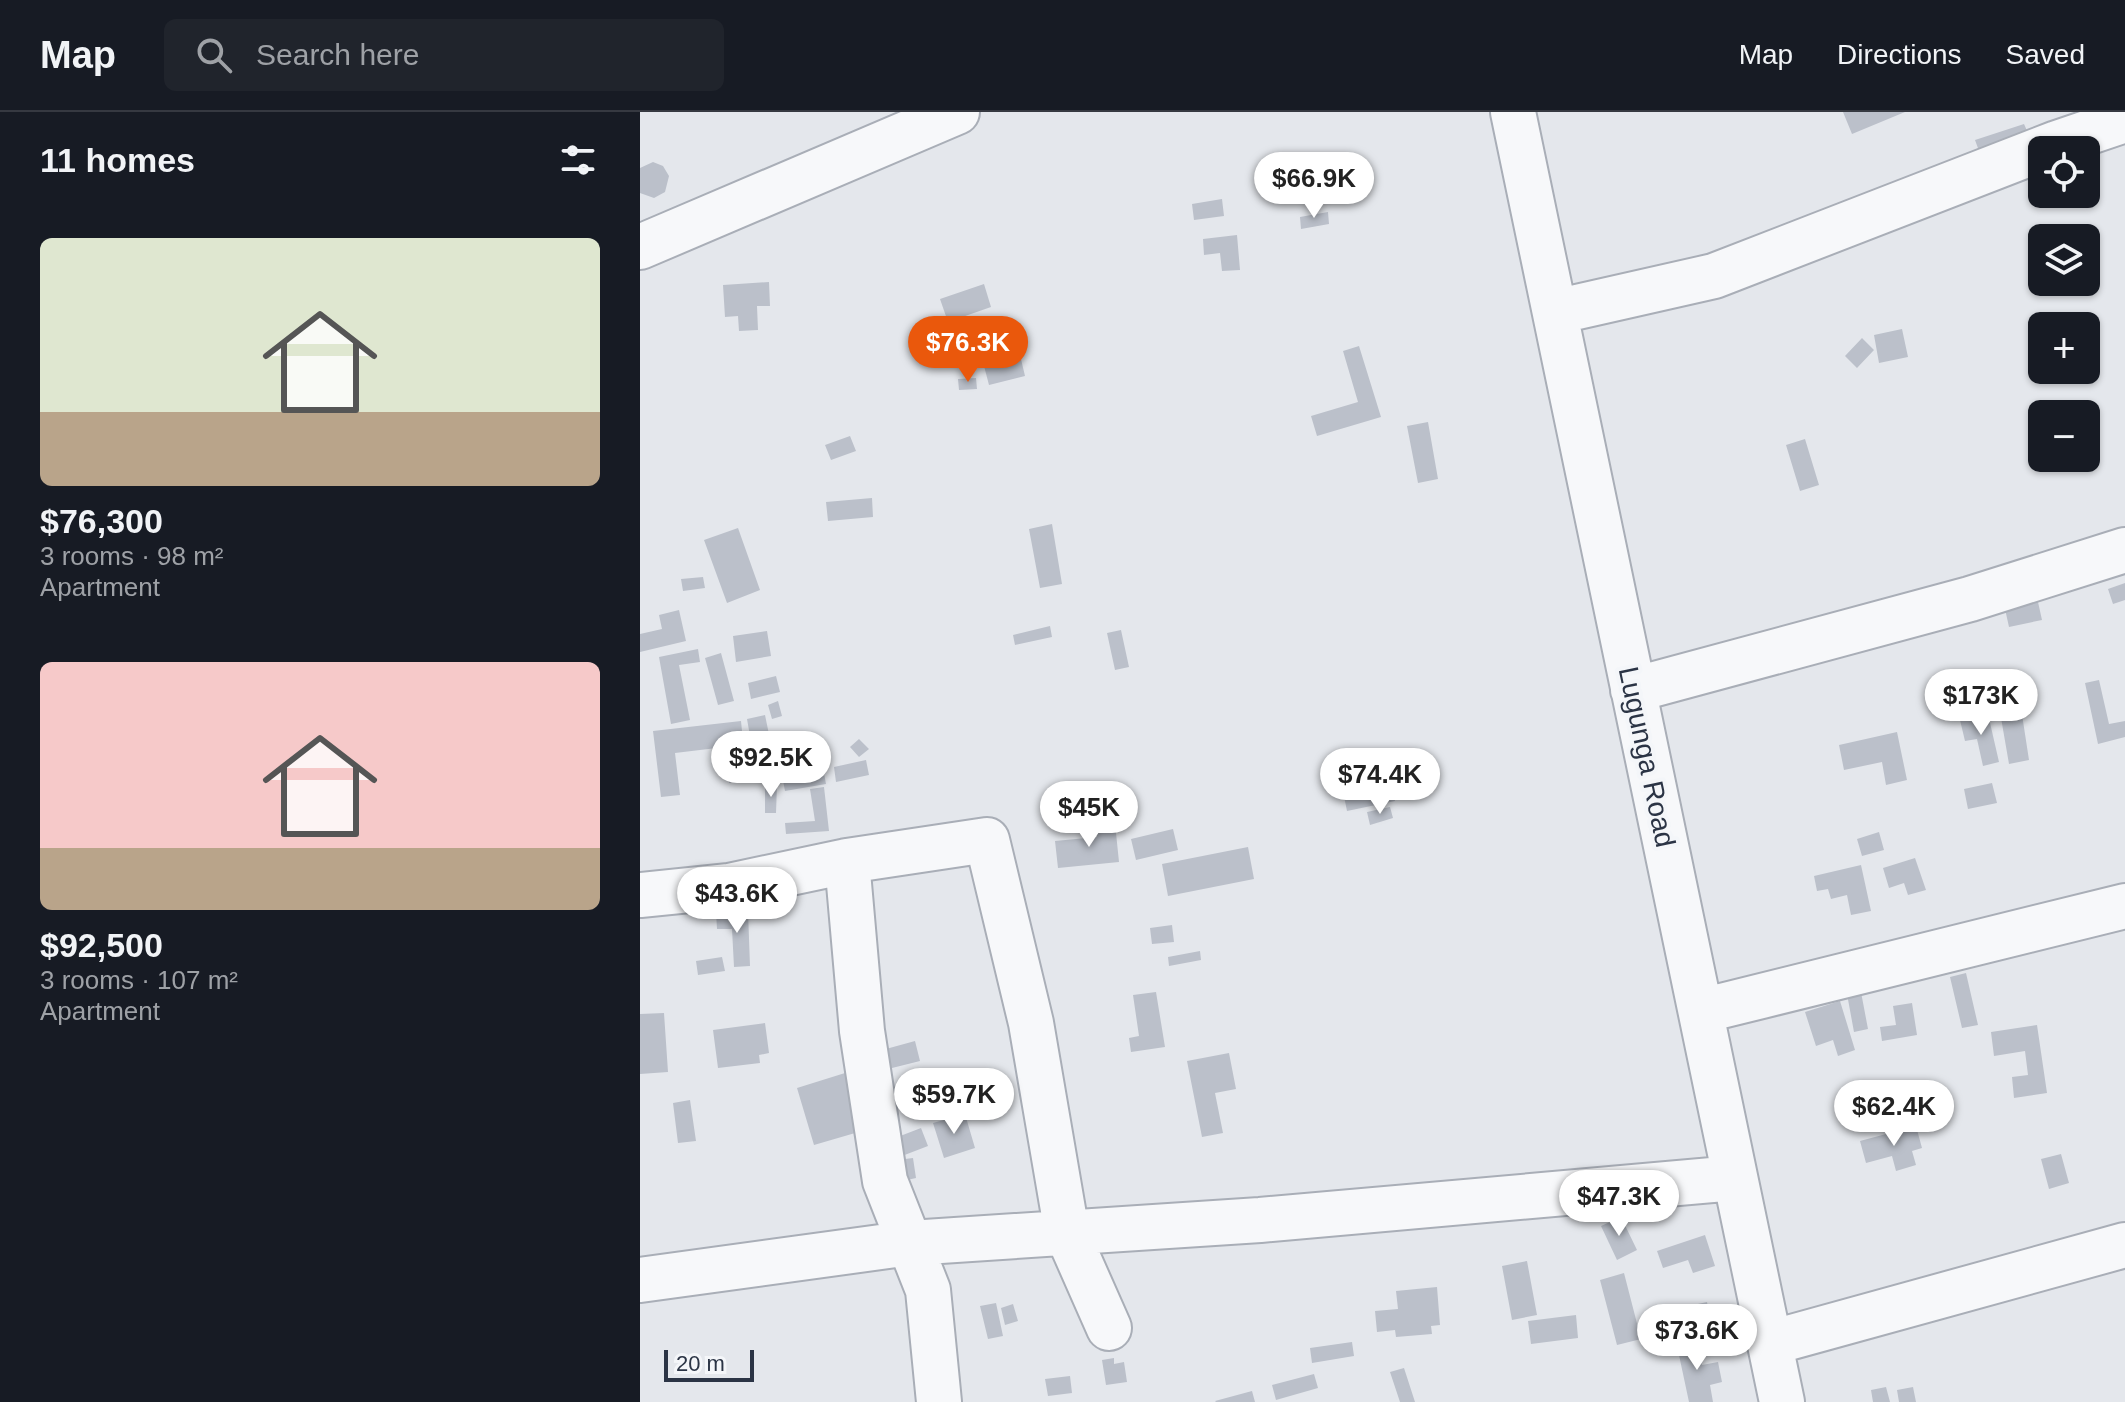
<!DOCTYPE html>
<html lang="en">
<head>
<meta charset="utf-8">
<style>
	:root { --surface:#171b24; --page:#20242c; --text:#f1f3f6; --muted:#9ea1a6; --line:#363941; --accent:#ea580c }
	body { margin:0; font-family:Helvetica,sans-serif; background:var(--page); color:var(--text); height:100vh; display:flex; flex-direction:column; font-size:30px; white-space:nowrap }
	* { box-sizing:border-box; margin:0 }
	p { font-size:26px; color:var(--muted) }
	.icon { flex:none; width:44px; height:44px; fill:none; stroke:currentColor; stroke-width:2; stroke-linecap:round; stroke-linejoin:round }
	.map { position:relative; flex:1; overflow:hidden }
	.panel { display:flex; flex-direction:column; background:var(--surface); width:640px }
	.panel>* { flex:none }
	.buttons { position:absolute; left:1388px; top:24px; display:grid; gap:16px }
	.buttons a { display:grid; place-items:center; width:72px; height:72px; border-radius:12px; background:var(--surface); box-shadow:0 2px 6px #0004; font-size:40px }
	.scale { position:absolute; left:24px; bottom:20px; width:90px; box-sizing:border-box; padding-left:8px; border:4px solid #2b3445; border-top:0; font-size:22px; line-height:28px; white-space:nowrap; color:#2b3445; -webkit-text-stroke:6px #f4f6f9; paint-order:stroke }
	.price { position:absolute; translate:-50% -68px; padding:0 18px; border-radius:28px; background:#fff; color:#222; font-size:26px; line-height:52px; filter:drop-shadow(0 2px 4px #0008) }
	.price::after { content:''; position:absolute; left:50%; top:48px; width:24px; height:18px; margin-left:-12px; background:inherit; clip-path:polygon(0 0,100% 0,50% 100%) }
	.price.selected { background:var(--accent); color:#fff }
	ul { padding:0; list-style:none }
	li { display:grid; align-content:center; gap:16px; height:424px; padding:0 40px }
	li span { display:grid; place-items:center; height:248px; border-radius:12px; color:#555 }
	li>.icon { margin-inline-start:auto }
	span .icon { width:144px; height:144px; fill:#fffc; stroke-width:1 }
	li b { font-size:34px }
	h2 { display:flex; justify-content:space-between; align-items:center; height:96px; padding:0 40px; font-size:34px }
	header { display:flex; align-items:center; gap:48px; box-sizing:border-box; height:112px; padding:0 40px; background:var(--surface); border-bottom:2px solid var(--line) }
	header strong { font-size:38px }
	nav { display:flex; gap:44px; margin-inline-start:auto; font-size:28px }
	.search { width:560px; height:72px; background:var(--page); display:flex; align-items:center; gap:20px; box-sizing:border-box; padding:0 28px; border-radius:12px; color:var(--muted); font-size:30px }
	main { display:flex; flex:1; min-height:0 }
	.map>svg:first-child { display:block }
	.building { fill:#bbc0ca }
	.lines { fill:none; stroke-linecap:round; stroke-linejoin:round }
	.minor-casing { stroke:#a9aeb7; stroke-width:48 }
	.minor { stroke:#f7f8fa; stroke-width:44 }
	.labels { text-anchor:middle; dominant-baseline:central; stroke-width:8; stroke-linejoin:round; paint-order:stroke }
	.street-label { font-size:28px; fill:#2b3445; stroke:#f4f6f9 }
</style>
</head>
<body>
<header>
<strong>Map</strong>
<div class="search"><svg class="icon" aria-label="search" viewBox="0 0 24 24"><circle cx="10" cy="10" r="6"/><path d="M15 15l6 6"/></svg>Search here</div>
<nav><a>Map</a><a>Directions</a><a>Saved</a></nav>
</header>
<main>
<section class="panel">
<h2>11 homes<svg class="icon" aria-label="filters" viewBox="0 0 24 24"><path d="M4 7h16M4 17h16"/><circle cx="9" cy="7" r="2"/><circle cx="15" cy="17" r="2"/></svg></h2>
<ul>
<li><span style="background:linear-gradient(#dfe7d0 70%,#b9a48a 0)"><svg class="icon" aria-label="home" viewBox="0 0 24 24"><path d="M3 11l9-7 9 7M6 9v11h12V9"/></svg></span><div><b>$76,300</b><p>3 rooms · 98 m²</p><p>Apartment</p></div></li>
<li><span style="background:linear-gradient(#f6c9c9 75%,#b9a48a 0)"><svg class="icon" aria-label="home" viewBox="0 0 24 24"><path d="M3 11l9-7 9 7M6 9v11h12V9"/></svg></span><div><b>$92,500</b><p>3 rooms · 107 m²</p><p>Apartment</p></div></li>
</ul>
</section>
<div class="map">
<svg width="1485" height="1290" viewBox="0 0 1485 1290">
	<rect width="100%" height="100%" fill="#e4e7ec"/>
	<!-- building -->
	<path class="building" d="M1203 0H1265L1212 22Z
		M1384 12 1388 21 1339 39 1335 28Z
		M13 50 23 54 29 64 25 80 14 86 0 81V56Z
		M582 87 584 104 554 108 552 92Z
		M688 100 689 112 661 117 660 105Z
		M597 123 600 158 582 159 580 141 564 143 563 127Z
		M129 170 130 194H117L118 218 99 219 98 204 85 205 83 173Z
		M344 172 351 195 308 210 300 187Z
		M372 209 385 264 349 273 344 254 360 250 351 215Z
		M1262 217 1268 245 1239 251 1234 223Z
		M1222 226 1234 238 1217 256 1205 244Z
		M719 234 741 305 677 324 671 304 718 290 703 239Z
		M336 266 337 277 319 278 318 267Z
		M788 310 798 367 778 371 767 314Z
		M210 324 216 339 191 348 185 333Z
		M1165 327 1179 373 1160 379 1146 333Z
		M232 386 233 405 188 409 186 390Z
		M412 412 422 472 400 476 389 417Z
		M98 416 120 478 87 491 64 428Z
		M63 465 65 476 43 479 41 467Z
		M1485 471V488L1473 492 1468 477Z
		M1398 490 1402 508 1369 515 1365 497Z
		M39 498 46 529 0 540V522L22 517 19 503Z
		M410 514 412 525 375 533 373 523Z
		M481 518 489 555 475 558 467 521Z
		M127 519 131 544 96 550 93 524Z
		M58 537 60 550 39 553 50 608 31 612 19 545Z
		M81 541 94 589 78 593 65 546Z
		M136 564 140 580 111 587 108 571Z
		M1459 568 1469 612 1485 609V625L1458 632 1445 571Z
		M138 589 142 604 132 607 128 593Z
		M1381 596 1389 648 1369 652 1360 600Z
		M1348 602 1359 650 1343 654 1337 627 1325 629 1320 608Z
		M125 603 132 637 113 641 107 607Z
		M101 609 107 669 89 671 85 635 35 641 40 683 21 685 13 619Z
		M1257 620 1267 668 1246 673 1242 650 1204 658 1199 633Z
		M219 627 229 637 219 645 210 635Z
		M179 638 181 653 135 658 134 643Z
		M746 644 755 689 707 699 698 655Z
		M226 648 229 663 196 670 194 655Z
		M183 656 186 672 145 679 142 663Z
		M1352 671 1357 691 1328 697 1324 677Z
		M125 673H137L136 701H125Z
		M184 675 189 719 146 722 145 711 175 709 170 677Z
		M750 695 753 706 730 713 727 700Z
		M475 711 479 750 418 756 415 729 457 725 456 713Z
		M533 717 538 738 496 748 491 727Z
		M1239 720 1244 738 1222 744 1217 727Z
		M608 735 614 767 528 784 522 752Z
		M1275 746 1286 778 1268 783 1264 771 1249 776 1243 756Z
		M1221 753 1231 799 1211 803 1207 783 1191 787 1188 777 1177 779 1174 764Z
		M108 799 110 854 94 855 92 817H77L76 800Z
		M532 813 534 830 512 832 510 816Z
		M560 839 561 848 529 854 528 845Z
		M82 845 85 859 58 863 56 849Z
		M1326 861 1338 913 1322 916 1310 865Z
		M516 880 525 935 491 940 489 926 499 924 493 883Z
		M1221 880 1228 917 1214 920 1207 882Z
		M1200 889 1215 938 1198 944 1193 928 1176 934 1165 900Z
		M1272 891 1277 923 1242 929 1240 915 1256 913 1253 894Z
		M24 901 28 960 0 962V902Z
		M125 911 129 941 119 943 120 951 78 956 73 918Z
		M1397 913 1407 981 1374 986 1372 965 1388 963 1385 939 1354 944 1351 920Z
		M275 929 280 949 240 959 235 940Z
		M589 941 596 977 575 981 583 1021 562 1025 547 949Z
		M205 961 222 1019 174 1033 157 976Z
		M50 988 56 1029 38 1031 33 991Z
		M325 1002 335 1036 304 1046 293 1011Z
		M1276 1014 1282 1036 1272 1039 1276 1053 1256 1059 1252 1044 1226 1051 1220 1029Z
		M281 1016 288 1034 262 1044 255 1026Z
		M1421 1042 1429 1071 1409 1077 1401 1047Z
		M273 1046 276 1066 267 1068 265 1047Z
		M981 1105 997 1138 977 1148 961 1114Z
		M1065 1123 1075 1154 1053 1161 1048 1148 1023 1156 1017 1139Z
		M887 1149 897 1203 872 1208 862 1154Z
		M984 1161 1001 1227 977 1233 960 1168Z
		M797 1175 800 1213 791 1214 792 1222 756 1225 755 1218 737 1220 735 1199 758 1197 756 1179Z
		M1067 1190 1072 1217 1022 1227 1017 1201Z
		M356 1191 363 1224 348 1227 340 1194Z
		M373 1192 378 1209 365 1213 361 1196Z
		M936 1203 938 1226 891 1232 888 1209Z
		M1056 1225 1062 1253 1078 1250 1082 1270 1070 1273 1073 1290H1049L1036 1229Z
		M712 1230 714 1244 672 1251 670 1236Z
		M474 1246V1252L484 1250 487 1270 466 1273 462 1248Z
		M764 1256 775 1290H760L750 1260Z
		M674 1262 678 1276 636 1288 632 1273Z
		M430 1264 432 1281 408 1284 405 1267Z
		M1246 1275 1250 1290H1233L1231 1278Z
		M1273 1275 1276 1290H1259L1257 1278Z
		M612 1279 615 1290H576L575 1289Z"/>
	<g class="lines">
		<!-- minor casing -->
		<g class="minor-casing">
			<path id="minor" d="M873 0 1142 1290
				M0 135 317 0
				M915 200 1074 164 1417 31 1485 8
				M993 578 1330 487 1485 438
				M207 749 222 919 245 1069 288 1178 299 1290
				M0 783 89 774 207 749 347 728 391 911 427 1121 469 1216
				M1061 899 1485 794
				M0 1168 270 1131 620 1108 1095 1066
				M1130 1231 1485 1133"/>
		</g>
		<!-- minor -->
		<use href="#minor" class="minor"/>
	</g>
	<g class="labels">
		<!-- street labels -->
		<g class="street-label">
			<text transform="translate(1007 645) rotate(78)">Lugunga Road</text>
		</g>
	</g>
</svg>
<div class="buttons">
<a><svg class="icon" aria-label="locate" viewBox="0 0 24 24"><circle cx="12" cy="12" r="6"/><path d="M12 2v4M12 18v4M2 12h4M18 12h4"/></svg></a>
<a><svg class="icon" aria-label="layers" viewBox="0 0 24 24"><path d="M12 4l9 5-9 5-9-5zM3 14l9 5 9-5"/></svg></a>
<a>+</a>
<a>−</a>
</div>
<div class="scale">20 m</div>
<b class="price" style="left:674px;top:108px">$66.9K</b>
<b class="price selected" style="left:328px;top:272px">$76.3K</b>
<b class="price" style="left:1341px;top:625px">$173K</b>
<b class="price" style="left:131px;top:687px">$92.5K</b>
<b class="price" style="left:740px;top:704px">$74.4K</b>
<b class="price" style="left:449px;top:737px">$45K</b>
<b class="price" style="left:97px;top:823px">$43.6K</b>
<b class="price" style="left:314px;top:1024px">$59.7K</b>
<b class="price" style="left:1254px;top:1036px">$62.4K</b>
<b class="price" style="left:979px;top:1126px">$47.3K</b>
<b class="price" style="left:1057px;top:1260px">$73.6K</b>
</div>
</main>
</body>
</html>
